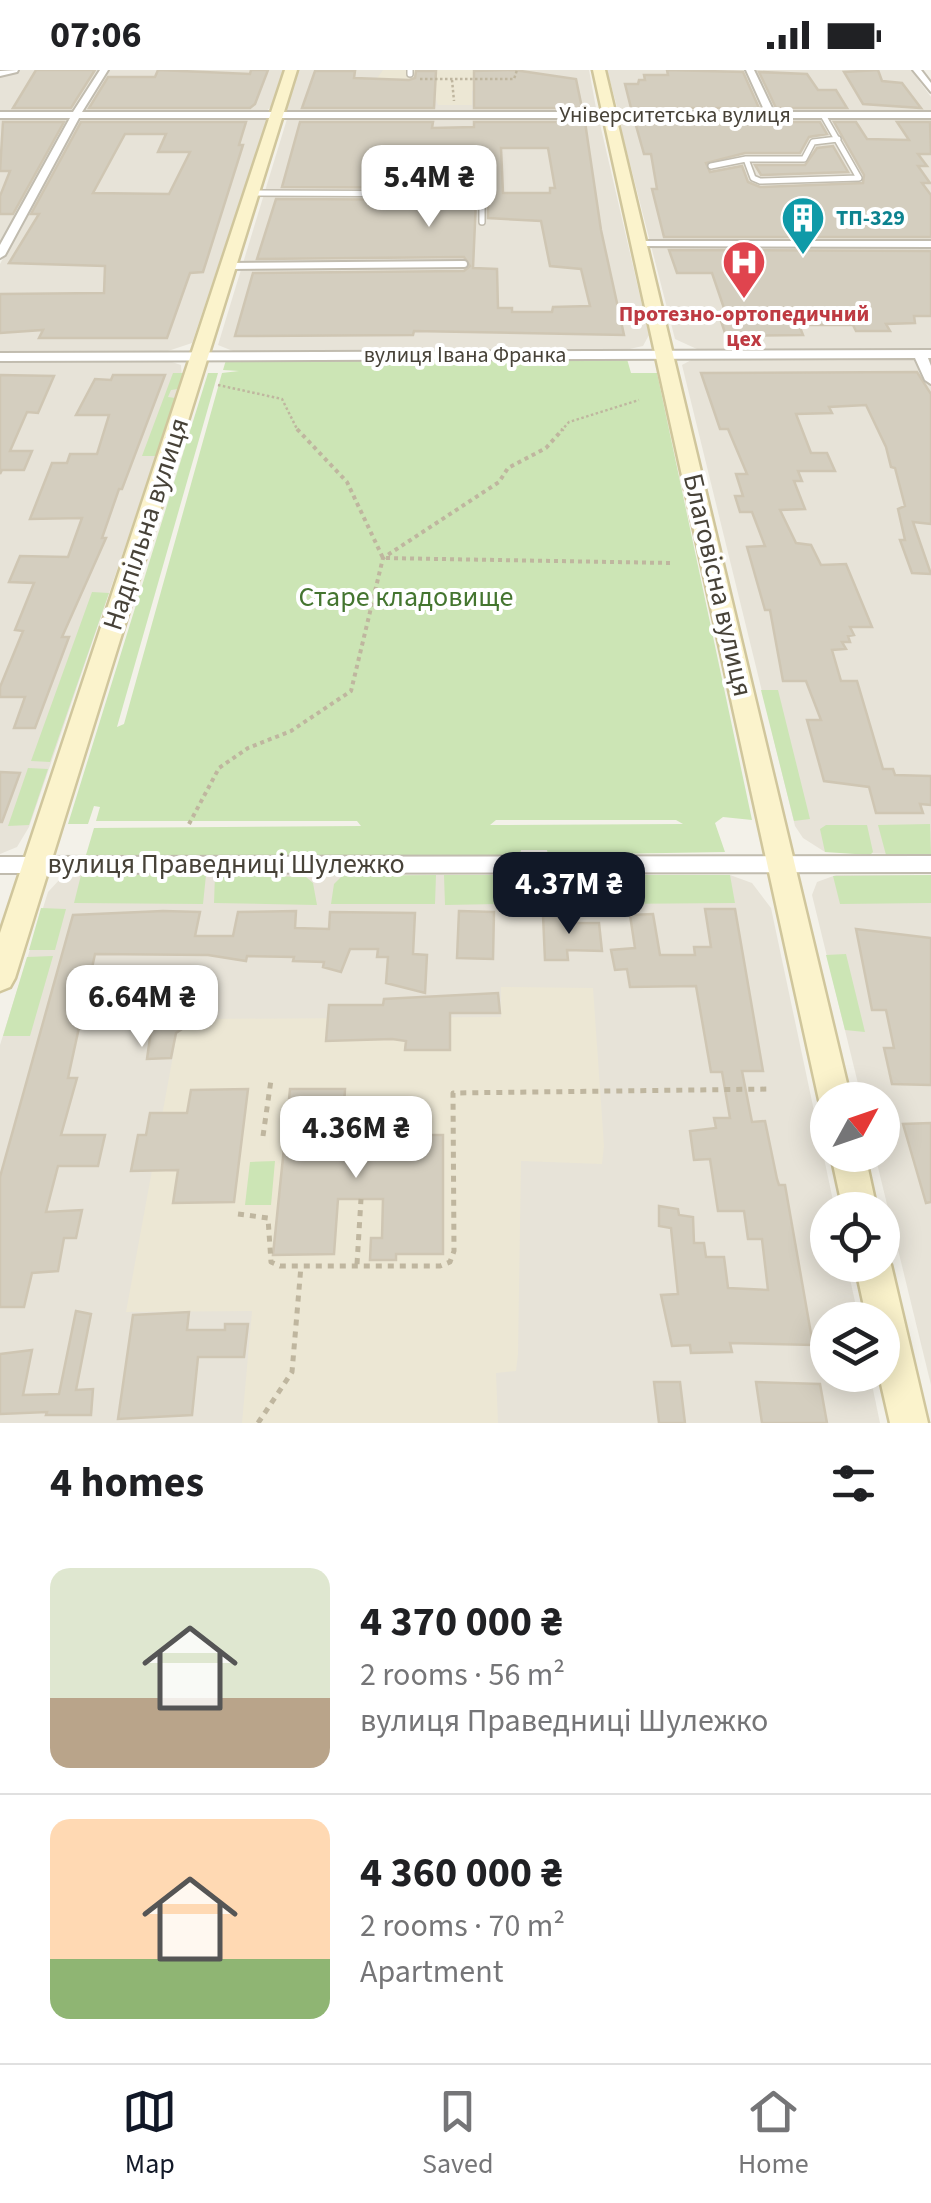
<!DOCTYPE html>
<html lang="en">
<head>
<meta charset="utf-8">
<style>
	:root { --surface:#fff; --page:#f6f6f6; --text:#202124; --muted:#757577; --line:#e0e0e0; --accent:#111827 }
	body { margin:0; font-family:"Source Sans 3",sans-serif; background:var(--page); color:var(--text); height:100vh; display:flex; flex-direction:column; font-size:38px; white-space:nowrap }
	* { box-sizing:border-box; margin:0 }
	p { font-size:32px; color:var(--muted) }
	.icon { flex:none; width:55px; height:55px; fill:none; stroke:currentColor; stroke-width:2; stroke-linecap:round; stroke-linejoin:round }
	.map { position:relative; height:1353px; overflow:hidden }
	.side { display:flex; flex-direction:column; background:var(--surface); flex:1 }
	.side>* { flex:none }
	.needle { width:65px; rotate:50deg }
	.controls { position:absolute; left:810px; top:1012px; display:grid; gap:20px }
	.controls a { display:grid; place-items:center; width:90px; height:90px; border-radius:50%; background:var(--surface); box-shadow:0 5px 25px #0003; font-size:50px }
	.price { position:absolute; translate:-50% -85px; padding:0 22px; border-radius:20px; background:#fff; color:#222; font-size:32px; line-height:65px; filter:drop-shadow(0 2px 5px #0008) }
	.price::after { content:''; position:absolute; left:50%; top:60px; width:30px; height:22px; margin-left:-15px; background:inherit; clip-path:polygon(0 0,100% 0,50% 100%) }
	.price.current { background:var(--accent); color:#fff }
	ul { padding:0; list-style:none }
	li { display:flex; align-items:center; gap:30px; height:250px; padding:0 50px }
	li+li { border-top:2px solid var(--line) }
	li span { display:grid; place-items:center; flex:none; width:280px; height:200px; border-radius:20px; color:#555 }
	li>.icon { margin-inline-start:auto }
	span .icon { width:120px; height:120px; fill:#fffc; stroke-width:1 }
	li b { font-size:42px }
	h2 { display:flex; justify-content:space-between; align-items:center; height:120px; padding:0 50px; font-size:42px }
	.status { display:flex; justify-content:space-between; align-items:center; height:70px; padding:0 50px; background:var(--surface); direction:ltr }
	.status svg { height:28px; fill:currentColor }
	.menu { display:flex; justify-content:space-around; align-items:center; height:140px; border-top:2px solid var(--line); background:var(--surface); font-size:28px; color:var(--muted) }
	.menu a { display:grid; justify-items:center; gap:5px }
	.menu .current { color:var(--accent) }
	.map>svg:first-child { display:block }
	.residential { fill:#e7e3d8 }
	.education { fill:#ece7d4 }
	.green { fill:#cce5b5; fill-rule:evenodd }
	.building { fill:#d4cebf; stroke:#cfc6b3; stroke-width:2.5; fill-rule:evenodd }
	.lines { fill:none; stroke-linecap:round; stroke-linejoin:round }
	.lane-far1-casing { stroke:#c1bcaf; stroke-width:8 }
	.lane-casing { stroke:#c1bcaf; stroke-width:10 }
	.street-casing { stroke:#c1bcaf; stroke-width:4 }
	.secondary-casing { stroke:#d0c69c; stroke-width:5 }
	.path-far2 { stroke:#bfb69f; stroke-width:2.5; stroke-dasharray:2.5 2.5; stroke-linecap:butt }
	.path-far1 { stroke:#bfb69f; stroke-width:4; stroke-dasharray:4 4; stroke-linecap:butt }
	.path { stroke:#bfb69f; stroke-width:5; stroke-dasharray:6 6; stroke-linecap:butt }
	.lane-far1 { stroke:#fff; stroke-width:5 }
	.lane { stroke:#fff; stroke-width:6 }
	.street { fill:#fff; fill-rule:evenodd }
	.secondary { fill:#fbf3cc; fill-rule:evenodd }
	.labels { text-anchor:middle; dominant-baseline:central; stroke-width:8; stroke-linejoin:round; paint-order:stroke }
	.far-street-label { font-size:22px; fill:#474238; stroke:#fff }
	.far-culture-label { font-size:22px; font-weight:bold; fill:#0d838f; stroke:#fff; text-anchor:start }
	.far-health-label { font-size:22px; font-weight:bold; fill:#be3a42; stroke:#fff }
	.street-label { font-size:28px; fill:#474238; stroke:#fff }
	.park-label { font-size:28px; fill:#44752f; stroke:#fff }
</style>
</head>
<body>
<div class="status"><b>07:06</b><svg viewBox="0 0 49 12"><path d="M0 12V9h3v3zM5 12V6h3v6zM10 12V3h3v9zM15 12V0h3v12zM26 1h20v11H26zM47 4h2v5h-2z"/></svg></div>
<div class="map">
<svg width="931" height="1353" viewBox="0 0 931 1353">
	<rect width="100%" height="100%" fill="#f3f1e9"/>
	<!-- residential -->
	<path class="residential" d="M0 0H103L74 41 65 43 0 42Z
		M109 0H283L271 37 265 42 84 43Z
		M298 0H589L596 38 585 43 290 42 286 40Z
		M607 0H911L931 27V42L633 43 617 37Z
		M0 46 67 48 0 174Z
		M261 47 267 50 192 273 165 282 0 283V194L77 48Z
		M931 47V279L699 280 675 269 620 55 624 50Z
		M580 48 600 54 649 265 643 276 625 280 233 281 218 275 287 49Z
		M931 288V785L825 782 803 768 795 756 682 295 693 289Z
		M163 289 181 295 182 310 29 757 17 777 0 784V290Z
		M75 805H730L752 813 771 838 835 1140H828V1195H847L859 1250H828V1305H870L880 1353H0V975L48 822 61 808Z
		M836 805H931V1315L875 1085H882V1030H862L812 825 817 812Z"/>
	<!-- education -->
	<path class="education" d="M383 0H522L526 17 472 21V35H438L434 22 376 10Z
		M501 917 593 918 604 1076 602 1094 521 1091 518 1284 516 1301 496 1303 498 1353H242L252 1241 126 1242 177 964 198 949 501 947Z"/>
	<!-- green -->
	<path class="green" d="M627 289 631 303H657L752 750 723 747 715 753 725 782 548 785 547 780H521L520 785H86L94 758 361 756 357 751H96L100 737 94 736 88 754H68L208 303H218L117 657 124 654 222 303 239 301 223 300 226 290ZM496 750H676L683 754 490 755Z
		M173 303H183L178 319 171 320 168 327 175 328 156 386H142Z
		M92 522 109 523 50 692 31 691Z
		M761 620H778L810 749 794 751Z
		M28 698 48 699 29 755 8 756Z
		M930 754 931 785H886L878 755Z
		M826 755H867L873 782 870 785 825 782 820 759Z
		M81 805H206L203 834 74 833Z
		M215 805 306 807 313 813 317 835 214 833Z
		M436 805 435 834H331L334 814 342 806Z
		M444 805H499L497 834 445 835Z
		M508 805H594L598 834H506Z
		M604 805H730L735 833 608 834Z
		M931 805V833L840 834 833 806Z
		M41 838 66 839 55 880H29Z
		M846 884 865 962 845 960 826 885Z
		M53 886 30 966H3L27 887Z
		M275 1091 271 1135H245L250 1092Z"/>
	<!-- building -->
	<path class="building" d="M36 0H95L71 38H13Z
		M158 0 250 4 251 0H268L255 34 250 38H89L108 7H155Z
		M514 0 576 9 582 38H474V1Z
		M667 0 743 2 759 38H631L625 14H638L639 10H645L644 5H668Z
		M878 0 882 11 902 13 921 38 863 34 844 2Z
		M315 1H355L354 8 409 10 415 8 416 1H436L434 38H302Z
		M759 2 807 4 818 20H836L847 38H776Z
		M3 52H64L13 144H0V126L10 101H0Z
		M81 52H246L239 75H243L203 202 190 203 167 268H39L43 260 0 263V224L104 223 105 196 9 193 39 144H31ZM125 64H166L158 82H190L169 124 93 123Z
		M300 52H433L432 58 474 57V52H585L601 160 624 265 414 261 413 265 235 266 253 203 464 201 470 196 464 187 257 189 276 129 476 130 473 198 497 199 498 238H512V242H552L553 237 590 236 581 199 550 196 541 151 488 148V123L484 118 282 117ZM501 78H548L555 118H550V123H503Z
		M635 52H820L827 64 809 67 800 83H745L706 93 710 102 742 96 748 112 760 117 863 113 864 105 834 52H856L867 69 909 70 897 52H930L931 84H918L927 96H918L930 113H922L931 125V167H664L652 119H657L651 84H644Z
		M833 76 848 102 761 105 755 95H805L817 78Z
		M669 180 931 181V246H914L915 253 886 254 890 261H856L853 255H799L803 265 726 266 720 248 726 244 712 203H677Z
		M917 302 931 324V454L913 452 931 504 912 503 900 470H905L898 439 905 436 895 398 891 397 886 377 866 335 829 337 832 343 796 344 811 383H827L835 401H798L802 411H794L805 439 780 440 796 473 811 475 821 495 846 494 872 557H850L854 565 848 566 850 572H842L846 579 832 580 841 611H857L883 699H893L895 705 931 706V735L920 734 923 743H876L869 717 824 711 807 650H821L806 611H783L770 540H765L747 477 765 476 752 442H740L735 426H743L736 404H747L728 359H720L701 303Z
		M0 305 54 306 38 343 27 342 10 381H32L24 400H2L0 404Z
		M113 305H165L122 419H119L102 468H106L62 567H69L35 658H14L25 627H0V617L23 561 15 560 34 513 9 512 20 486 68 487 82 448 30 449 52 393H67L70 384H97L109 345H76L95 309 111 310Z
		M0 702 20 703 2 752H0Z
		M705 839H735L763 1001H742L752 1052 765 1051 777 1109 779 1115H785L813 1275 730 1273 732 1282 691 1283 690 1275 672 1276 661 1225 678 1224 671 1158 659 1156V1136L678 1139 679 1145 693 1147 694 1173H704L706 1187H724L728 1218 768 1220 762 1169H748L744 1141H718L710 1089 694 1090 690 1061 716 1058 714 1048H730L722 1002H711L696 916 630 917 627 899 615 900 611 880 635 878 630 845 653 844 660 885H695L694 877H711Z
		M163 841 200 842 195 866H233L238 842 296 841 295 858 329 859 330 842 415 843 413 884 427 885 425 923 386 913 388 887H377L378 879H350L341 902 323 897 324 892 293 891 294 887 247 886 246 891 208 885 95 884 68 1008H77L61 1065H105L98 1096H58L46 1142 82 1140 76 1168H64L58 1201 32 1203 24 1237H0V1107L73 845Z
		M459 841 494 842 493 889 457 888Z
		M543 845 564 846 565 853H599L602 881 567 880 568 890H545Z
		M856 859 931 868V1015L892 1014 884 978H894L886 940H872Z
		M498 923 500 943H450V980H405L406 971 392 969 326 971 329 935H383L384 929Z
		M157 938 211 940 176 963 171 988 147 989 154 940Z
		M248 1019 234 1132 173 1133 178 1100 131 1101 138 1065H146L150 1043H187L191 1020Z
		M290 1019H345L343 1055 366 1054 365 1065H443V1184H396V1190H370L371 1168H382L383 1129H338L334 1184 273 1185Z
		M931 1053V1132L926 1133 903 1054Z
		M76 1241 91 1244 76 1320 93 1319 91 1345H46L47 1342 0 1344V1284L32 1280 23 1325 59 1324Z
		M189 1242 187 1260H225V1254H248L244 1287H198L192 1345 118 1349 133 1245Z
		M654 1312H680L685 1353H659Z
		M756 1312 820 1314 827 1353H762Z"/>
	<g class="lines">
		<!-- lane-far1 casing -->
		<g class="lane-far1-casing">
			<path id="lane-far1" d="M410 0V4
				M746 89H804L813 72 838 69
				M711 96 746 89 753 108 760 111 859 108 823 45
				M253 123 482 124V152"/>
		</g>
		<!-- lane casing -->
		<g class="lane-casing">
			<path id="lane" d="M229 196 464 194"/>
		</g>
		<!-- street casing -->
		<g class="street-casing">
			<path id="street" d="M18 0 17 2 0 6V1Z
				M100 0H108L82 42H765L746 0H754L774 42H931V48H79L5 185 0 188V175L70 48H0V42H73Z
				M913 0H921L931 13V22Z
				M636 171H931V177L640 176 635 173Z
				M931 280V288H928L931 296V314L925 310 915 288 0 291V283Z
				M931 786V802L0 803V787Z"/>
		</g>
		<!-- secondary casing -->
		<g class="secondary-casing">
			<path id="secondary" d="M285 0H297L15 908 10 917 0 921V863Z
				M593 0H605L851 1030H828V1043L819 1030Z
				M831 1085H865L877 1140H843Z
				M882 1181 891 1195 928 1353H890L879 1305H882V1250H867L855 1195H882Z"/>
		</g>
		<!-- path-far2 -->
		<path class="path-far2" d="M420 9H514L517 0
			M452 10 454 31
			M681 242H720
			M218 315 282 329 298 361
			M561 361 569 352 639 330"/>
		<!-- path-far1 -->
		<path class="path-far1" d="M297 359 347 412 383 488 670 493
			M189 754 219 698 248 678 291 661 351 621 383 488 499 412 508 398 546 378 563 359"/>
		<!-- path -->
		<path class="path" d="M263 1066 271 1010
			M238 1144 268 1148 271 1192 280 1196H440L450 1192 454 1181 453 1023 772 1019
			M357 1194 361 1129
			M258 1353 292 1302 301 1196"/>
		<!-- lane-far1 -->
		<use href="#lane-far1" class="lane-far1"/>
		<!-- lane -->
		<use href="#lane" class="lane"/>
		<!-- street -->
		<use href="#street" class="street"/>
		<!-- secondary -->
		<use href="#secondary" class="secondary"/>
	</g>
	<!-- icons -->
	<defs>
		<g id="building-pin" transform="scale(2.25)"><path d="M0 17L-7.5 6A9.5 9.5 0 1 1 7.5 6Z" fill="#0f9aa8" stroke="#fff"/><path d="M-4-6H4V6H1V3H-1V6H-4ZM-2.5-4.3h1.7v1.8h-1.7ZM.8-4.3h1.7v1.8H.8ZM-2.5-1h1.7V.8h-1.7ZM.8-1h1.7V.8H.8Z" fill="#fff"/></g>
		<g id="hospital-pin" transform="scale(2.25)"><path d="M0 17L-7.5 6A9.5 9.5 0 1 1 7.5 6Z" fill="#e0444e" stroke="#fff"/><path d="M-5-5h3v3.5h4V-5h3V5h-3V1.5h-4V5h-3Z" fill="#fff"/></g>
	</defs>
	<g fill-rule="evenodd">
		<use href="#building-pin" x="803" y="148"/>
		<use href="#hospital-pin" x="744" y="192"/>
	</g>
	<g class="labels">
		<!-- far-street labels -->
		<g class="far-street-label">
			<text x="675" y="45">Університетська вулиця</text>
			<text x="465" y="285">вулиця Івана Франка</text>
		</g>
		<!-- far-culture labels -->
		<g class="far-culture-label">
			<text x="836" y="148">ТП-329</text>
		</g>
		<!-- far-health labels -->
		<g class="far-health-label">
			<text x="744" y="244">Протезно-ортопедичний<tspan x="744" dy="25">цех</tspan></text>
		</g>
		<!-- street labels -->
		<g class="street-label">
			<text transform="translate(146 454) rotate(-72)">Надпільна вулиця</text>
			<text transform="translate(718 515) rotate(77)">Благовісна вулиця</text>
			<text x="226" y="794">вулиця Праведниці Шулежко</text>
		</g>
		<!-- park labels -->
		<g class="park-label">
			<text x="406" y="527">Старе кладовище</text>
		</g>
	</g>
</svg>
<div class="controls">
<a><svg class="needle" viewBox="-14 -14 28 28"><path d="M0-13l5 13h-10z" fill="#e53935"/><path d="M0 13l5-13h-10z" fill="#757577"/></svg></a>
<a><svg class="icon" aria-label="locate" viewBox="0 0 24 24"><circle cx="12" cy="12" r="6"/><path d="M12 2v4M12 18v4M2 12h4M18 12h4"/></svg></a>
<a><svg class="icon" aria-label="layers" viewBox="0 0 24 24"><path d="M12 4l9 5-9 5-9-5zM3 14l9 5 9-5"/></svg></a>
</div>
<b class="price" style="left:429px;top:160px">5.4M ₴</b>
<b class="price current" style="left:569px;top:867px">4.37M ₴</b>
<b class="price" style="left:142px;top:980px">6.64M ₴</b>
<b class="price" style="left:356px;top:1111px">4.36M ₴</b>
</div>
<section class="side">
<h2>4 homes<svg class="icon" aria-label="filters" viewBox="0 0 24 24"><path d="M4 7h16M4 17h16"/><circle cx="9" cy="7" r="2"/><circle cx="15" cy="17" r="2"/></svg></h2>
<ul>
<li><span style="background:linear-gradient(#dfe7d0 65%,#b9a48a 0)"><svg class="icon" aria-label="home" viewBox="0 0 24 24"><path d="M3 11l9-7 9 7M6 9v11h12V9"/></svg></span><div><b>4 370 000 ₴</b><p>2 rooms · 56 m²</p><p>вулиця Праведниці Шулежко</p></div></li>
<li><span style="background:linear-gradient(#ffd9b3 70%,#8fb573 0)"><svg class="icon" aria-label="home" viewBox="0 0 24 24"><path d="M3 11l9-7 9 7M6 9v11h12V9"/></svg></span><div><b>4 360 000 ₴</b><p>2 rooms · 70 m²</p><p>Apartment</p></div></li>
</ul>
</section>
<nav class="menu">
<a class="current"><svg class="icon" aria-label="map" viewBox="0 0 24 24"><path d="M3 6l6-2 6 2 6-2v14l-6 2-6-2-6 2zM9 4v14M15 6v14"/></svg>Map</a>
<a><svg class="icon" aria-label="saved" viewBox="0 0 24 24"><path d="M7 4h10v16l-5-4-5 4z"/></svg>Saved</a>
<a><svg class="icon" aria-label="home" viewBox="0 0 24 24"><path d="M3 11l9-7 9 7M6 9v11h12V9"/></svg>Home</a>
</nav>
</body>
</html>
